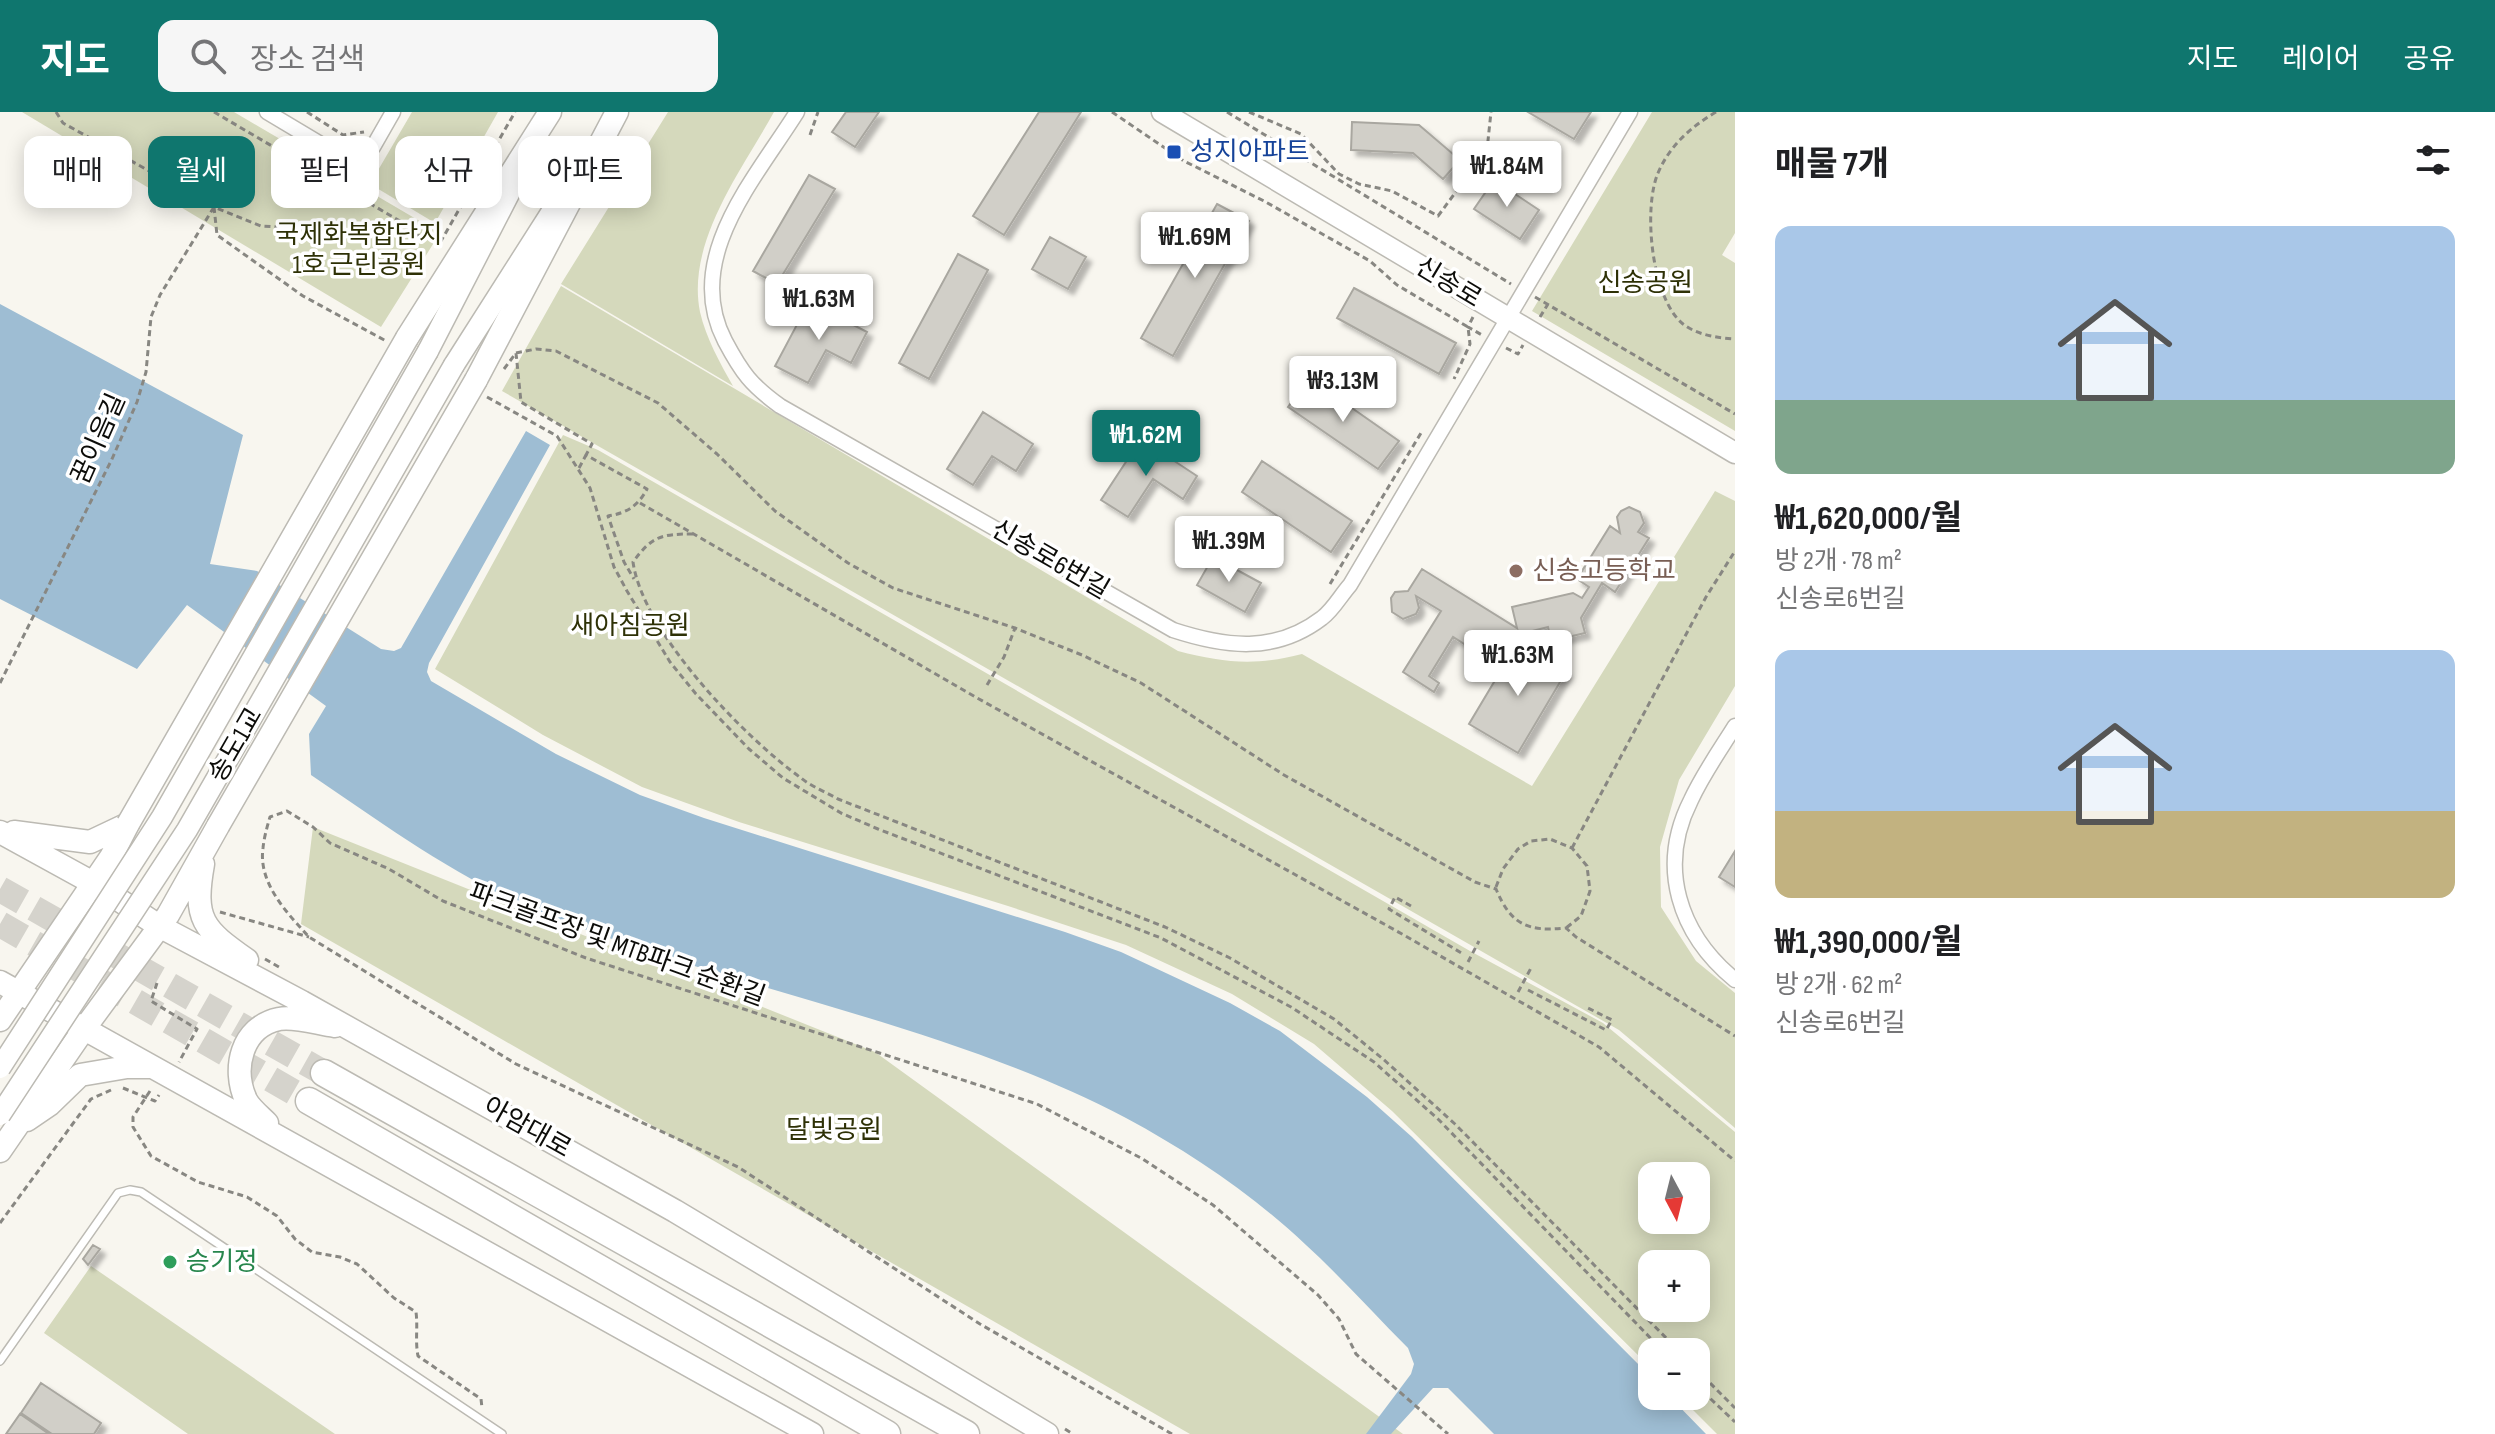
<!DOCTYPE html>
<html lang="ko">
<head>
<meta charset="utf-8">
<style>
	:root { --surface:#fff; --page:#f6f6f6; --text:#202124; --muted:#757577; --accent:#0f766e }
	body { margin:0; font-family:"Sofia Sans Condensed","Noto Sans KR",sans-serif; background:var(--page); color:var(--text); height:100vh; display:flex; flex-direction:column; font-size:30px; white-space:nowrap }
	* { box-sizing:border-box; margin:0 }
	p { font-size:26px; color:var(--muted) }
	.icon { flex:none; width:44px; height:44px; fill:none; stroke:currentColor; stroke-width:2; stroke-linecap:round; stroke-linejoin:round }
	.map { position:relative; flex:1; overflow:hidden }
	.sheet { display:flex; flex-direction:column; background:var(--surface); width:760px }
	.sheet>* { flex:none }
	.guide { position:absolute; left:24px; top:24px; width:760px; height:72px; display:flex; gap:16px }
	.needle { width:52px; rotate:173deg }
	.fabs { position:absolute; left:1638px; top:1050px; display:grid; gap:16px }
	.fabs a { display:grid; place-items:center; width:72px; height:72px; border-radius:16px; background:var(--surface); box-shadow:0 4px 20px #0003; font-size:40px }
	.price { position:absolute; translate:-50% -68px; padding:0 18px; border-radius:8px; background:#fff; color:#222; font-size:26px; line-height:52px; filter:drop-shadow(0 2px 4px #0008) }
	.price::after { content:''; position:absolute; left:50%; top:48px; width:24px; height:18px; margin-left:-12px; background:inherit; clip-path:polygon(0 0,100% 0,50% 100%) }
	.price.current { background:var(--accent); color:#fff }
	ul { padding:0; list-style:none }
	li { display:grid; align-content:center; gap:16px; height:424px; padding:0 40px }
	li span { display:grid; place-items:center; height:248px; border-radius:16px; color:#555 }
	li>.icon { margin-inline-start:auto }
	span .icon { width:144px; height:144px; fill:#fffc; stroke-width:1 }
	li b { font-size:34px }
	h2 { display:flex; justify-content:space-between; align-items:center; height:96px; padding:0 40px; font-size:34px }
	.tag { padding:0 28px; border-radius:16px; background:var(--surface); box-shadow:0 4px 20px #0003; font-size:28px; line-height:72px }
	.tag.current { background:var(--accent); color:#fff }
	header { display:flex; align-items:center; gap:48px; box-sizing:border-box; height:112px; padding:0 40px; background:var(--accent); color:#fff }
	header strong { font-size:38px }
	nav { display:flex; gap:44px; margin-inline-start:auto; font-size:28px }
	.search { width:560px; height:72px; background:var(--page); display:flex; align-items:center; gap:20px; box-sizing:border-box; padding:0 28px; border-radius:16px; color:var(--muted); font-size:30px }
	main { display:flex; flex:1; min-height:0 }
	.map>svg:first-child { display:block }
	.green { fill:#d5d9bc; fill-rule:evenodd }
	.water { fill:#9ebdd3 }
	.building { fill:#d1cfc8; stroke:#a9a7a0; stroke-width:2; filter:url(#shadow) }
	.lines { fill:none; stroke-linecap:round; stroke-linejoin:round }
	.highway-tunnel { stroke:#d5d3cc; stroke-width:26; stroke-dasharray:26 13; stroke-linecap:butt }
	.lane-casing { stroke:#bcbab3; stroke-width:10 }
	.street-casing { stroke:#bcbab3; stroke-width:17 }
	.secondary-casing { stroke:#bcbab3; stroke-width:23 }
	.primary-casing { stroke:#bcbab3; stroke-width:25 }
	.highway-casing { stroke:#bcbab3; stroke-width:29 }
	.path { stroke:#888782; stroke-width:3; stroke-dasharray:6 4; stroke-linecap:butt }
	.lane { stroke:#fff; stroke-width:7 }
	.street { stroke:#fff; stroke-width:14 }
	.secondary { stroke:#fff; stroke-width:20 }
	.primary { stroke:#fff; stroke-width:22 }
	.highway { stroke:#fff; stroke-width:26 }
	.secondary-bridge-casing { stroke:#bcbab3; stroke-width:23; stroke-linecap:butt }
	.primary-bridge-casing { stroke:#bcbab3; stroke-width:25; stroke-linecap:butt }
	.secondary-bridge { stroke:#fff; stroke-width:20 }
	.primary-bridge { stroke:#fff; stroke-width:22 }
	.transit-dot { fill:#1a4fb4; stroke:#fff; stroke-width:3 }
	.education-dot { fill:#8d6e63; stroke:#fff; stroke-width:3 }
	.leisure-dot { fill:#2e9e5b; stroke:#fff; stroke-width:3 }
	.labels { text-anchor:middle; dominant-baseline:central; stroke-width:7; stroke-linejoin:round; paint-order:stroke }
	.transit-label { font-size:26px; fill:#164399; stroke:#fff; text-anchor:start }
	.park-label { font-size:26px; fill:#2e3106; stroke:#fff }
	.street-label { font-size:26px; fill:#0c0c09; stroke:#fff }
	.education-label { font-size:26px; fill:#785e54; stroke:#fff; text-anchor:start }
	.leisure-label { font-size:26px; fill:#27864d; stroke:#fff; text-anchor:start }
</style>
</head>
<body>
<header>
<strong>지도</strong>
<div class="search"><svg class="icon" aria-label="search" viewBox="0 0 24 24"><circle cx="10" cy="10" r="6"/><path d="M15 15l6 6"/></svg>장소 검색</div>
<nav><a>지도</a><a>레이어</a><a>공유</a></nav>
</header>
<main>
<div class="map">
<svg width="1735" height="1322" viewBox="0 0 1735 1322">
	<defs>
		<filter id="shadow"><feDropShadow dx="5.5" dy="5.5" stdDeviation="2" flood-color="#0004"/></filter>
	</defs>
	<rect width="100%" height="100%" fill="#f8f6ef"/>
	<!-- green -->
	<path class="green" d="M22 0H234L440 121 381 215Z
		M412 0H498L435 111 370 72Z
		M668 0H774C742 58 686 130 700 200 706 226 720 251 733 274L561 172Z
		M1652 0H1735V121L1722 143 1735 151V319L1532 199Z
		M561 174 1178 539C1224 551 1256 554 1302 542L1532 674 1715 379 1735 389V574L1679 668 1660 735 1661 795 1696 849 1735 881V1016L1619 918 502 279Z
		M563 323 598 338 1470 839 1603 911 1735 1020V1322H1717L1679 1284H1696V1240H1652V1257L1392 999 1314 932 1232 882 1126 833 1008 794 739 710 642 675 543 623 435 557ZM1652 1064H1696V1108H1652ZM1652 1152H1696V1196H1652Z
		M313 715 875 940 1403 1322H1190L301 812Z
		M91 1154 335 1322H188L44 1221Z"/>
	<!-- water -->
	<path class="water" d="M0 192 243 323 210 452 257 459 381 537 394 539 401 536 526 319 550 333 429 551 427 560 431 569 556 642 640 683 704 706 1065 820 1121 840 1230 891 1280 919 1367 985 1412 1025 1652 1266V1284H1669L1706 1322H1494L1448 1276H1433L1391 1322H1366L1411 1262 1414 1252 1408 1236C1374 1202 1342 1166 1306 1133 1253 1083 1191 1041 1126 1006 941 909 730 878 538 799 456 766 384 712 311 663L309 622 326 594 187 493 137 557 0 487Z"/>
	<!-- building -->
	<path class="building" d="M846 0H879L855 35 832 20Z
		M1039 0H1081L1004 123 973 104Z
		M1528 0H1591L1574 27Z
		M1352 10 1419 13 1460 48 1443 67 1413 41 1351 38Z
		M809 63 835 77 777 172 753 159Z
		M1494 68 1539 98 1520 127 1474 97Z
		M1217 92 1249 109 1173 244 1141 226Z
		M1050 125 1086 145 1068 177 1032 157Z
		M958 142 988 158 929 267 899 251Z
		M1354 176 1456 231 1439 262 1337 206Z
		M809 190 867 220 851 251 826 238 808 271 775 254Z
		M1309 266 1399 329 1378 357 1288 295Z
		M983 300 1033 332 1016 359 992 344 973 373 947 357Z
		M1141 327 1197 364 1183 387 1153 367 1128 405 1101 388Z
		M1262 349 1352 409 1331 440 1242 380Z
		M1629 395 1640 400 1644 411 1638 420 1649 426 1615 480 1602 471 1581 506 1585 521 1551 529 1548 515 1524 521 1511 541 1498 533 1492 542 1483 537 1480 542 1453 525 1429 564 1439 571 1434 580 1403 560 1441 499 1416 484 1419 496 1416 502 1403 507 1392 500 1391 486 1395 480 1408 479 1422 457 1517 516 1512 495 1573 481 1582 486 1589 475 1577 467 1610 414 1620 421 1617 405 1621 399Z
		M1213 445 1261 471 1245 500 1197 473Z
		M1518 530 1566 560 1518 641 1469 612Z
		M1735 739V775L1719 765Z
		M93 1133 100 1137 88 1153 83 1147Z
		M41 1271 101 1311 94 1322H52L21 1301Z
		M20 1302 49 1322H6Z"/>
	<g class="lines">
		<!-- highway-tunnel -->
		<path class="highway-tunnel" d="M0 777 324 961
			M0 812 309 989"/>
		<!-- lane casing -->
		<g class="lane-casing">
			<path id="lane" d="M0 1249 118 1081 130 1078 141 1080 502 1322"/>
		</g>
		<!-- street casing -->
		<g class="street-casing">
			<path id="street" d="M267 0 339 43 358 44 373 35 393 0
				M797 0C755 67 682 147 725 229 742 261 751 273 780 294L1173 518C1225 535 1275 542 1322 506 1333 498 1341 483 1350 473L1630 0
				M1735 614C1720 638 1703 662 1691 688 1657 755 1679 822 1735 868"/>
		</g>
		<!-- secondary casing -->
		<g class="secondary-casing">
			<path id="secondary" d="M1162 0 1735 341
				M428 239 511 78
				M454 253 570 71"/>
		</g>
		<!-- primary casing -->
		<g class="primary-casing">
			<path id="primary" d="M407 226 550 0
				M476 268 617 0
				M0 720 93 771 159 814 302 890 675 1099 1047 1322
				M14 720 90 730 128 712
				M203 752C193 808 203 817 247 848
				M0 870 812 1322
				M0 908 111 745 128 712
				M27 1008 49 993 80 963 127 955H152
				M267 1011C260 1004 250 996 246 988 232 957 241 915 279 907 295 904 319 912 335 914
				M0 1039 84 917 168 803 218 714"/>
		</g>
		<!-- highway casing -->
		<g class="highway-casing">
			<path id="highway" d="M324 961 966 1322
				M309 989 887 1322"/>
		</g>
		<!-- path -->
		<path class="path" d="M56 0 63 11 214 95 261 114 423 124
			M214 0 427 125 441 129 515 0
			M307 0 343 23 364 20
			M1112 0 1184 49 1264 89 1370 149 1397 173 1468 215 1470 232 1454 267
			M1227 0 1511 172
			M1249 0 1301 22 1339 62 1359 72 1392 79 1438 104 1487 38 1491 0
			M1716 0C1691 15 1670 33 1658 61 1643 96 1651 186 1683 212 1697 223 1718 226 1735 227
			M810 23 818 0
			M214 95 217 123 303 184 386 229
			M1535 185 1735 302
			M1473 205 1468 215 1482 223
			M1540 205 1548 192
			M1506 236 1518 242 1523 233
			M516 241 536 237 556 239 658 291 717 342 775 399 848 451 893 476 1015 516 1082 543 1141 571 1284 663 1475 770 1496 777C1511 813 1528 820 1566 816L1576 825 1735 924
			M504 257 516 241 521 290 592 332 586 343 647 377C638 394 627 401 608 404L624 450 634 467
			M487 285 557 324 590 376 614 455 627 479 670 550 696 582 749 637 783 666 841 701 878 717 1161 826 1291 895 1374 950 1439 1008 1664 1240
			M579 356 586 343
			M640 391 979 587 1402 822 1599 935 1735 1049
			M693 422C661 422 652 424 633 450 643 521 744 625 801 666 812 675 826 680 838 687L1165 815 1230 846 1334 907 1383 947 1455 1012 1680 1240
			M1330 472 1421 321
			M0 571 112 347 137 290 146 260 151 205 160 183 214 95
			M987 573 1004 545 1015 516
			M1572 736 1706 485 1735 439
			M1496 775 1503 757 1518 737 1531 729 1550 727 1572 736 1587 754 1590 779 1581 804 1566 816
			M1411 794 1395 785 1389 797 1463 842
			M220 800 309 825
			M265 847 279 855
			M1468 850 1479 829
			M157 871 151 889 197 917 179 950
			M1528 878 1606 918 1612 908 1586 895
			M1518 880 1531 856
			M123 976 155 989 159 983
			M150 979 133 1005V1015L151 1044 198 1070 247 1085 277 1104 295 1127 312 1140 340 1145 357 1152 394 1186 416 1200C418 1215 415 1229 418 1244L481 1287 482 1296
			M0 1111 91 987 111 978
			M1696 1257 1735 1296
			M1696 1273 1735 1310
			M1065 1317 1073 1322
			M1172 1322 980 1212 738 1055 516 952 309 825C287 801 258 771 263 736 264 726 267 715 270 705L287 699 313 715 330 731 389 757 443 789 586 846 1037 992 1141 1046 1213 1093 1318 1183 1339 1207 1356 1242 1448 1322"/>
		<!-- lane -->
		<use href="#lane" class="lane"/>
		<!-- street -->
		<use href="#street" class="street"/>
		<!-- secondary -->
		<use href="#secondary" class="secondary"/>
		<!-- primary -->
		<use href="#primary" class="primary"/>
		<!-- highway -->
		<use href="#highway" class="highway"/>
		<!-- secondary-bridge casing -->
		<g class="secondary-bridge-casing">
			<path id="secondary-bridge" d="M0 956 162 705 428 239
				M0 1003 187 718 454 253"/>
		</g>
		<!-- primary-bridge casing -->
		<g class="primary-bridge-casing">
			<path id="primary-bridge" d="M128 712 407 226
				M218 714 476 268"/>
		</g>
		<!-- secondary-bridge -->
		<use href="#secondary-bridge" class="secondary-bridge"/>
		<!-- primary-bridge -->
		<use href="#primary-bridge" class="primary-bridge"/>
	</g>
	<!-- markers -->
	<rect class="transit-dot" x="1166" y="32" width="16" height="16" rx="4"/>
	<circle class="education-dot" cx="1516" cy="459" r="8"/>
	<circle class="leisure-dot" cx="170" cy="1150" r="8"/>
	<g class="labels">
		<!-- transit labels -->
		<g class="transit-label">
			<text x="1190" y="40">성지아파트</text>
		</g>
		<!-- park labels -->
		<g class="park-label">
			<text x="359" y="123">국제화복합단지<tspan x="359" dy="30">1호 근린공원</tspan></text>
			<text x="1645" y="171">신송공원</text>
			<text x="630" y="514">새아침공원</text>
			<text x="834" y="1018">달빛공원</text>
		</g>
		<!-- street labels -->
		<g class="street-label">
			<text transform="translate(1448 171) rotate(31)">신송로</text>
			<text transform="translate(99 327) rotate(-66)">꿈이음길</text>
			<text transform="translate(1050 448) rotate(30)">신송로6번길</text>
			<text transform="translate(236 633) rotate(-60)">송도1교</text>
			<text transform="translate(617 833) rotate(20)">파크골프장 및 MTB파크 순환길</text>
			<text transform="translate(527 1016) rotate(29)">아암대로</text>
		</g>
		<!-- education labels -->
		<g class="education-label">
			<text x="1532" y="459">신송고등학교</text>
		</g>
		<!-- leisure labels -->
		<g class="leisure-label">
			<text x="186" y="1150">승기정</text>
		</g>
	</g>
</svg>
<div class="fabs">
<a><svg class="needle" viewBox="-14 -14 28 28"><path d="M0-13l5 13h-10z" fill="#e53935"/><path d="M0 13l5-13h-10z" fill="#757577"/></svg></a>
<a>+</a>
<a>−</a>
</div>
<b class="price" style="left:1507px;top:97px">₩1.84M</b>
<b class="price" style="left:1195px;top:168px">₩1.69M</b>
<b class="price" style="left:819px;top:230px">₩1.63M</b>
<b class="price" style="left:1343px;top:312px">₩3.13M</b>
<b class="price current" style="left:1146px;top:366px">₩1.62M</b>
<b class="price" style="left:1229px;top:472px">₩1.39M</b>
<b class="price" style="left:1518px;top:586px">₩1.63M</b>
<div class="guide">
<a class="tag">매매</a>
<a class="tag current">월세</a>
<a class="tag">필터</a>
<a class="tag">신규</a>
<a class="tag">아파트</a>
</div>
</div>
<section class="sheet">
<h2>매물 7개<svg class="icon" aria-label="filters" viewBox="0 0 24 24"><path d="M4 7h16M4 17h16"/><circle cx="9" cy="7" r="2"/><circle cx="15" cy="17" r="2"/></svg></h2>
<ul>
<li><span style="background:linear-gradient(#a9c7e8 70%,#7fa58c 0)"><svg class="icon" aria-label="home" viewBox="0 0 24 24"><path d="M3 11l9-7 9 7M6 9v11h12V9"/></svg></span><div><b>₩1,620,000/월</b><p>방 2개 · 78 m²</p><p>신송로6번길</p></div></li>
<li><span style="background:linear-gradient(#a9c7e8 65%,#c2b280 0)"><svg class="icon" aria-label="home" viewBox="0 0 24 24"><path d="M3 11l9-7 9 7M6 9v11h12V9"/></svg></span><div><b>₩1,390,000/월</b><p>방 2개 · 62 m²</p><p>신송로6번길</p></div></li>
</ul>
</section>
</main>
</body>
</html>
